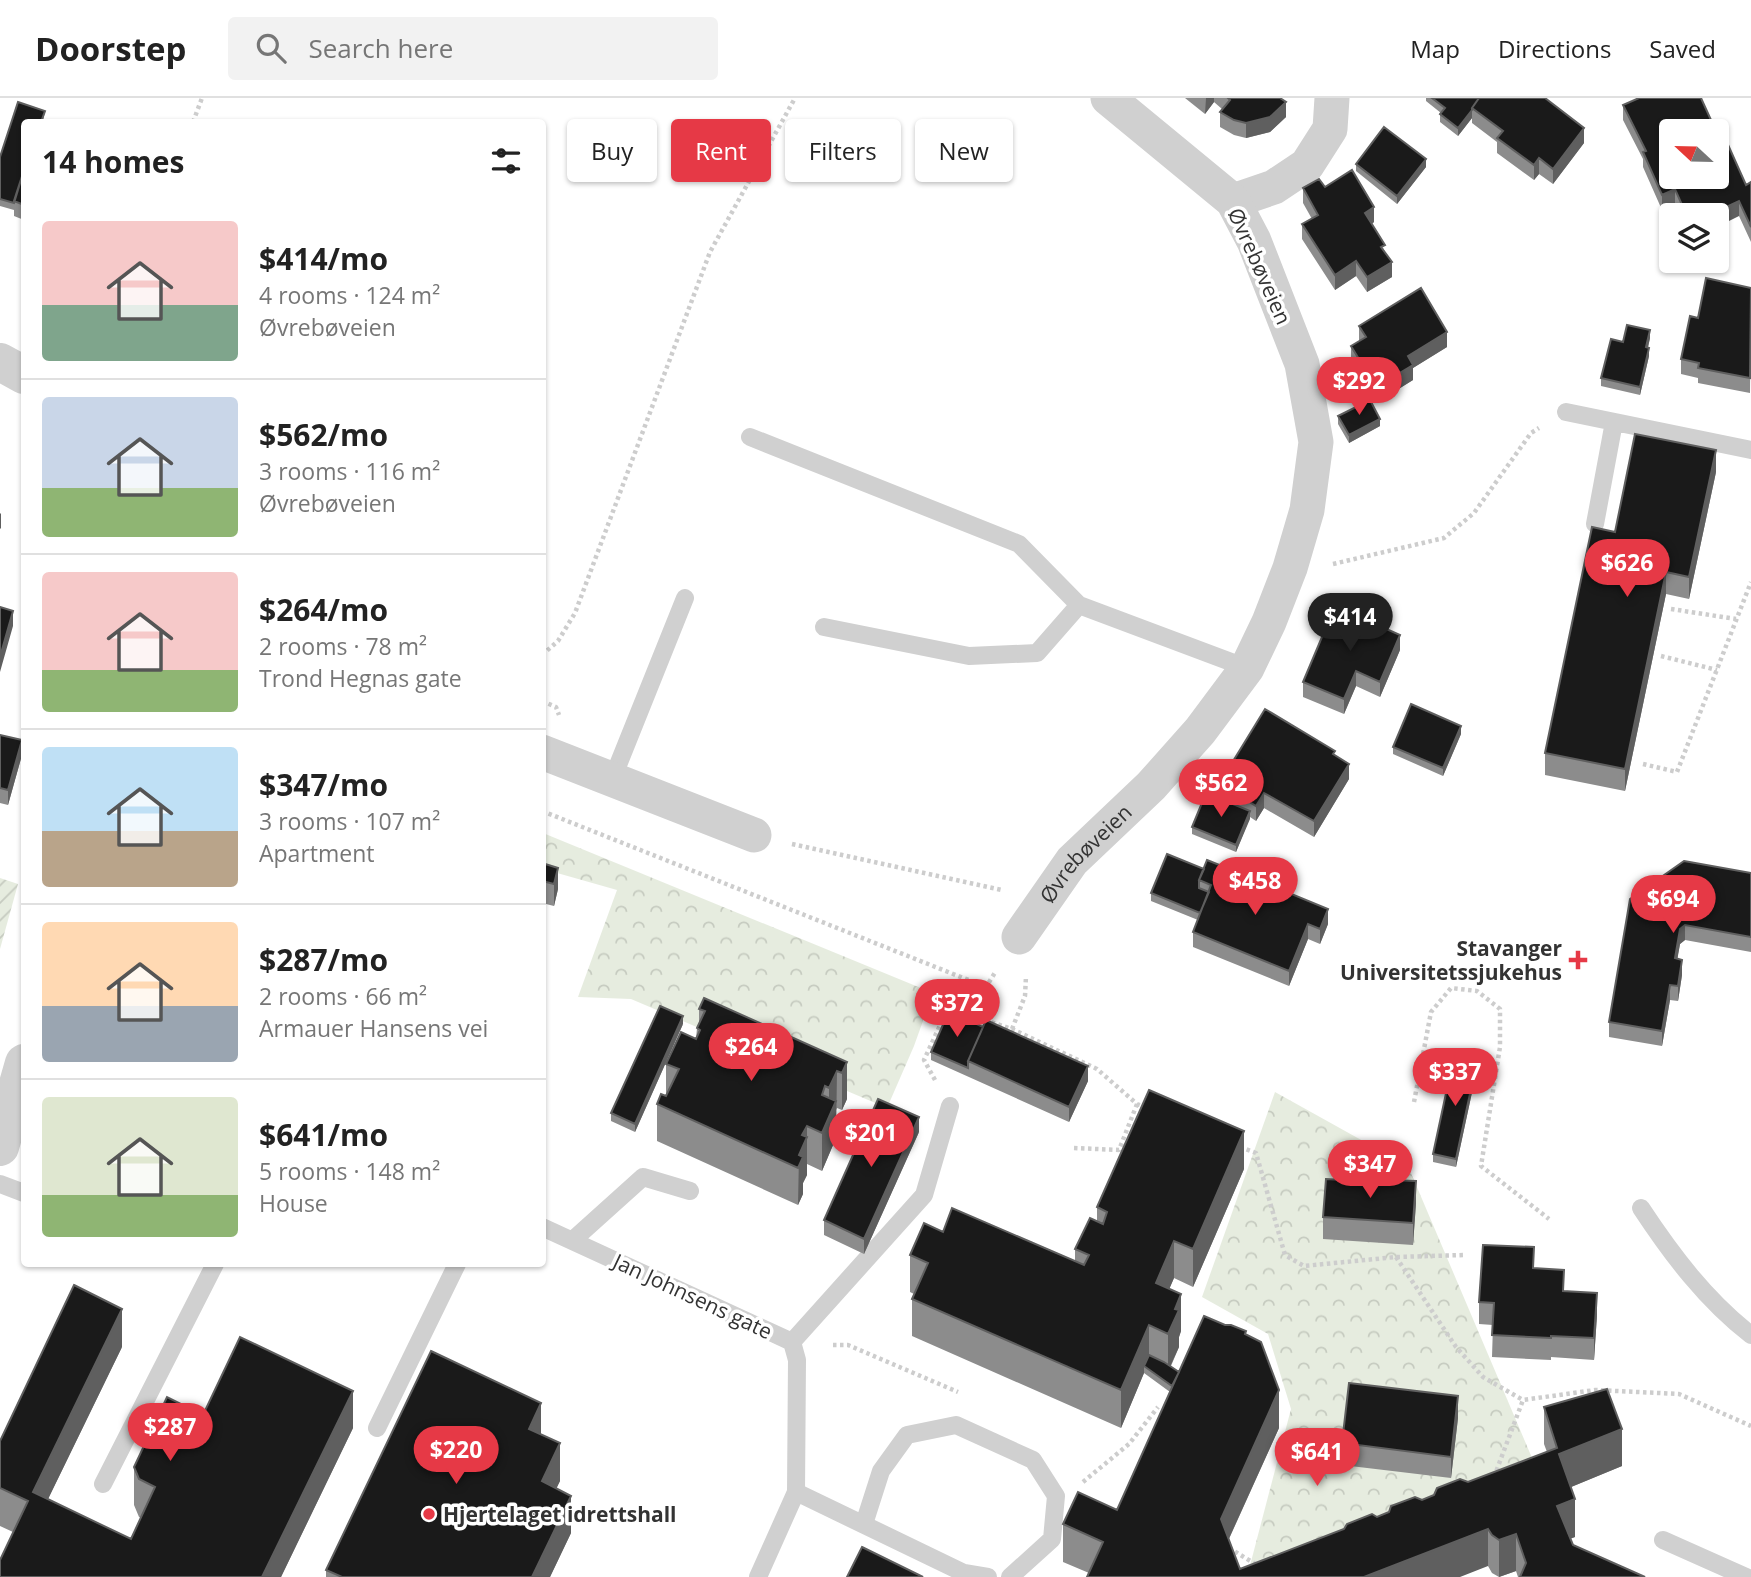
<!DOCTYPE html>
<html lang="en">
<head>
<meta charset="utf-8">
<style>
	:root { --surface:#fff; --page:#f2f2f2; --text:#222; --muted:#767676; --line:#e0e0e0; --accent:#e63946 }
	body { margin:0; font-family:"Open Sans",sans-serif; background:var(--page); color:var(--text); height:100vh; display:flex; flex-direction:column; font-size:26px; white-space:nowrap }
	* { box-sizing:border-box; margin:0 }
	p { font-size:23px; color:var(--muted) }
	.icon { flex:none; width:38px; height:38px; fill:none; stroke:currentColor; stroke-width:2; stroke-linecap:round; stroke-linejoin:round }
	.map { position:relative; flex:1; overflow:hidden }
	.panel { position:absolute; left:21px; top:21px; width:525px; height:1148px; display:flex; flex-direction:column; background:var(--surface); border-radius:7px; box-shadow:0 2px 5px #0004 }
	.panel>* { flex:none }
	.top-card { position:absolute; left:567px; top:21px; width:665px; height:63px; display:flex; gap:14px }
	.needle { width:46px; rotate:292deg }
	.fabs { position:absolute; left:1659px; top:21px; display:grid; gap:14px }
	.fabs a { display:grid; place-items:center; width:70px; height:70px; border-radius:7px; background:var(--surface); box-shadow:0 2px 5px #0004; font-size:35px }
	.price { position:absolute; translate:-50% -60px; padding:0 16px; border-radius:24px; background:var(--accent); color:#fff; font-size:23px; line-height:46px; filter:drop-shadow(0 2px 4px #0008) }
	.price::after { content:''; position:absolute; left:50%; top:42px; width:21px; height:16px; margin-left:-10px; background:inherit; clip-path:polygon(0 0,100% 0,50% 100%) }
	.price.on { background:#222; color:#fff }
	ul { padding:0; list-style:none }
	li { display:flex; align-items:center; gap:21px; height:175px; padding:0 21px }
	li+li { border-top:2px solid var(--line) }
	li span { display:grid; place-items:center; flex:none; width:196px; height:140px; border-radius:7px; color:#555 }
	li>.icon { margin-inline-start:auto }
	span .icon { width:84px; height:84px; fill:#fffc; stroke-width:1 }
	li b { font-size:30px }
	h2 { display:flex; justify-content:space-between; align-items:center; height:84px; padding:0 21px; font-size:30px }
	.pill { padding:0 24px; border-radius:7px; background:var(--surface); box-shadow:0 2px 5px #0004; font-size:24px; line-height:63px }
	.pill.on { background:var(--accent); color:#fff }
	header { display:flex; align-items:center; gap:42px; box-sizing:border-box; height:98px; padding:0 35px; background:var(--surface); border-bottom:2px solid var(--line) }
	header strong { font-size:33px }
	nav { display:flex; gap:38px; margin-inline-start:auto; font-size:24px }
	.search { width:490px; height:63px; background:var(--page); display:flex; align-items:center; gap:18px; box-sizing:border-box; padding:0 24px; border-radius:7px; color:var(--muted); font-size:26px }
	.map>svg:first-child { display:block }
	.park { fill:url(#park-crowns) }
	.garden { fill:url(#garden-furrows) }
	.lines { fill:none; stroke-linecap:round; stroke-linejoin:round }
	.path { stroke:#cdcdcd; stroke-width:4.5; stroke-dasharray:3.5 3.5; stroke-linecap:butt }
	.service { stroke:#d0d0d0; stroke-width:18 }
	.minor { stroke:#d0d0d0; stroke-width:35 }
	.tertiary { stroke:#d0d0d0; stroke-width:38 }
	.wall { fill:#8c8c8c }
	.shaded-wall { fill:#5f5f5f }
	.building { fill:#1a1a1a; stroke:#5f5f5f; stroke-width:2 }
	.poi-dot { fill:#e63946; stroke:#fff; stroke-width:2.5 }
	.labels { text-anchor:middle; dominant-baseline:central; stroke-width:7; stroke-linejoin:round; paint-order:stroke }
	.street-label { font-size:21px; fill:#333; stroke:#fff }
	.poi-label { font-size:21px; font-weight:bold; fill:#333; stroke:#fff; text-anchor:end }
</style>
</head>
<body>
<header>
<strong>Doorstep</strong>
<div class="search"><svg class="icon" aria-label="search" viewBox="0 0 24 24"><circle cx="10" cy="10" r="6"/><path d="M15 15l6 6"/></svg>Search here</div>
<nav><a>Map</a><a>Directions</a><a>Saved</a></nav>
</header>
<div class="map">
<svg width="1751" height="1479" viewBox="0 0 1751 1479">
	<defs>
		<pattern id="park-crowns" width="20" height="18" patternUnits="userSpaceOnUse" patternTransform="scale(1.75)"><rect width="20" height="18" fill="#e6ecdf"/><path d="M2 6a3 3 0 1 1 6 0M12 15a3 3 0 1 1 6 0" fill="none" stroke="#c6cbc0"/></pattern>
		<pattern id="garden-furrows" width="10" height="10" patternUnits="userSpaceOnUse" patternTransform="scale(1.75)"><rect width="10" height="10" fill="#e6ecdf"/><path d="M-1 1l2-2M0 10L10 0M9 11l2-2" fill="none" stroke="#c6cbc0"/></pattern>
	</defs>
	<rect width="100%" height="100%" fill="#fff"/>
	<!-- park -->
	<path class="park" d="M543 735 933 895 914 948 887 1010 631 901 578 899 617 792 543 771Z
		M1275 994 1408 1068 1535 1367 1247 1479 1291 1311 1268 1236 1202 1199Z"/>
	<!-- garden -->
	<path class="garden" d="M0 780 18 786 0 851Z"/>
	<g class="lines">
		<!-- path -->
		<path class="path" d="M193 24 202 0
			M1333 466 1444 440 1474 415 1531 335 1539 330
			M1671 511 1736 521
			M542 557 558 543 575 515 710 154 795 0
			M1661 558 1717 572
			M542 603 556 609 559 617
			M1643 666 1677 674 1751 484
			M542 713 986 889 996 873
			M792 746 1002 792
			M1012 931 1025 898 1026 878
			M935 982 924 962 948 910 1012 931 1097 971 1137 1006 1145 1009
			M1414 1004 1431 914 1451 890 1477 893 1500 911V949L1481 1068 1549 1121
			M1240 1049 1256 1055 1285 1157 1304 1168 1396 1159 1465 1157
			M1074 1050 1119 1052 1137 1006
			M1396 1159 1456 1249 1483 1279 1523 1302
			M833 1247H848L958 1294
			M1494 1379 1523 1302 1595 1292 1679 1296 1751 1328
			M1083 1384 1129 1346 1158 1309
			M1229 1450 1257 1467"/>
		<!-- service -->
		<path class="service" d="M1566 314 1751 352
			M750 339 1019 446 1079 507 1247 570
			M1595 426 1614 324
			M824 529 969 558 1037 555 1079 507
			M612 682 685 500
			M0 1086 24 1095
			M1641 1110C1672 1157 1706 1202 1751 1237
			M542 1129 792 1244 797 1262 796 1394 964 1475 988 1479
			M573 1142 643 1079 690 1093
			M792 1244 924 1097 950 1008
			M377 1330 457 1166
			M103 1386 215 1166
			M864 1426 881 1373 907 1337 956 1327 1033 1362 1056 1398 1052 1441 1010 1479
			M1663 1442 1746 1479
			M758 1479 796 1394"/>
		<!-- minor -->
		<g class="minor">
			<path d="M1233 103 1274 89 1307 67 1330 31 1332 0"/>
			<path d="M542 654 754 737"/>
			<path id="s1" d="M1019 839 1072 763 1151 688 1200 633 1247 570 1269 524 1290 470 1307 412 1316 344 1302 266 1254 143 1233 103 1108 0"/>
		</g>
		<!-- tertiary -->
		<path class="tertiary" d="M0 264 24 277
			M0 1049 24 965"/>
	</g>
	<!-- wall -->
	<path class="wall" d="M1185 0H1280L1286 19 1270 34 1246 40 1234 37 1220 29V14L1222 11 1214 4 1205 16Z
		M1426 0H1545L1584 45 1553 86 1539 76 1534 82 1497 55V44L1472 25V20L1458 38 1440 24V16L1441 15 1426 3Z
		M18 4 45 13 43 24H24V122L14 118V112L0 108V59Z
		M1623 7 1716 33 1746 87 1751 84V144L1739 118 1680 117 1675 107 1662 112 1643 69V61L1623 22Z
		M1356 66 1426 69 1397 106 1356 73Z
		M1325 89 1374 124 1372 126 1385 154 1392 179 1367 194 1356 178 1335 192 1302 141V126L1312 121 1303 105V90Z
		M1751 190 1750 295 1698 285V280L1681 276V261L1698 220Z
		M1359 228 1447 249 1413 270V282L1376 305 1351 263V248L1359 243Z
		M1650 240 1648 250 1649 258 1640 297 1601 288V280L1623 244Z
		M1338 318 1380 328 1349 345 1338 326Z
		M1716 374 1689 501 1666 496 1625 693 1545 677V655L1615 434Z
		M1400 552 1380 599 1356 588 1344 616 1303 599V584Z
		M1461 636 1443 678 1393 656V649Z
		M0 637 22 657 8 707 0 705Z
		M1335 657 1349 681 1314 739 1264 710 1256 723 1250 719 1236 754 1192 736V729L1229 705 1230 690 1227 688V673Z
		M1167 756 1259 793 1328 826 1320 846 1308 841 1289 888 1193 849V834L1198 822 1151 803V795Z
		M542 765 558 791 554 808 542 805Z
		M1751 775V854L1685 842 1680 846 1677 861 1682 877 1678 903 1670 902 1662 948 1609 939V924L1630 801Z
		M699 911 847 964V1001L842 1012 837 1010 836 1012V1040L822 1073 807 1066V1077L803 1085V1096L798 1107 657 1043V1006L666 998V966L696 941 697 930 699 925Z
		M683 926 635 1034 611 1023V1015Z
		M931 954 1088 983 1069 1024 931 962Z
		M1477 971 1456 1069 1433 1064V1056Z
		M919 1034 864 1156 824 1137V1122Z
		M1244 1071 1193 1189 1174 1180 1169 1191 1181 1233 1179 1239V1249L1171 1268 1179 1274 1246 1237 1279 1330 1229 1441 1240 1471 1547 1354 1544 1346V1309L1622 1368 1571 1389 1575 1439 1570 1441 1573 1447 1645 1479H1518L1516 1473 1499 1479 1492 1475 1488 1468 1089 1475 1063 1464V1426L1117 1412 1170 1294 1144 1275 1121 1330 912 1238V1201L914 1196 910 1194V1157L943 1134 1075 1163V1151L1097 1124V1109Z
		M1416 1105 1413 1147 1323 1141V1119Z
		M1534 1170 1597 1217 1594 1262 1551 1259V1262L1492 1259 1493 1227 1479 1226V1204Z
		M122 1249 48 1401 131 1441 141 1420 139 1419 134 1407V1369L203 1317 353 1330 281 1479H0L13 1434 0 1428V1343Z
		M1458 1320 1451 1380 1342 1367V1345Z
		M541 1337 560 1383 556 1390 571 1435 550 1479H326V1472Z"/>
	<!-- shaded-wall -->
	<path class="shaded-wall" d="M1206 0H1214V4L1205 16Z
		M1286 4V19L1270 34 1246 40V25Z
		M1472 12V20L1458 38V30Z
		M1584 30V45L1553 86V71Z
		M1539 60V76L1534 82V67Z
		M1426 61V69L1397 106V98Z
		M1675 91V107L1662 112V97Z
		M1739 103V118L1717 129V117H1709Z
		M1374 109V124L1365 130V115Z
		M1699 109V117H1686V116Z
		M1356 163V178L1335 192V177Z
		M1392 164V179L1367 194V179Z
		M1650 232V240L1646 257V249Z
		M1447 234V249L1413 270V282L1376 305V289L1408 258Z
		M1649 250V258L1640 297V289Z
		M1380 321V328L1349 345V337Z
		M1716 352V374L1689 501V479Z
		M1 415V430L0 431V416Z
		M1666 474V496L1625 693V671Z
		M13 513V528L0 574V559Z
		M1400 537V552L1380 599V584Z
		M1356 573V588L1344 616V601Z
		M1461 628V636L1443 678V670Z
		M22 642V657L8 707V692Z
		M1349 666V681L1314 739V723Z
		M1264 695V710L1256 723V708Z
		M1250 713V721L1236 754V747Z
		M558 770V791L554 808V786Z
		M1328 811V826L1320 846V831Z
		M1308 826V841L1289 888V873Z
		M1685 827V842L1680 846 1675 875V860L1680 831Z
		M1682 862V877L1678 903V888Z
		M1670 887V902L1662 948V933Z
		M683 918V926L635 1034V1026Z
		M1477 963V971L1456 1069V1061Z
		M847 964V1001L842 1012V975Z
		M1088 968V983L1069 1024V1009Z
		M837 973 836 1040 822 1073V1035L829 1018V990Z
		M919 1019V1034L864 1156V1141Z
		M807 1028V1077L803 1085V1096L798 1107 799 1057 802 1037Z
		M1244 1033V1071L1193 1189V1151Z
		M1416 1083V1105L1413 1147V1125Z
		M1174 1143V1180L1156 1222V1185Z
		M1597 1195V1217L1594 1262V1240Z
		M1181 1196V1233L1179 1239V1249L1168 1273V1236L1175 1211Z
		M122 1211V1249L33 1432V1394Z
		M1149 1227V1265L1144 1268V1275L1121 1330V1292Z
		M1279 1292V1330L1221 1458V1421Z
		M353 1293V1330L281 1479H262Z
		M1458 1298V1320L1451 1380V1359Z
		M541 1305V1343L529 1331Z
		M1622 1331V1368L1559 1394V1356Z
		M560 1345V1383L542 1421V1383Z
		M571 1398V1435L550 1479H532Z
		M1575 1401V1439L1557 1445V1408Z
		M1488 1431V1468L1460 1479H1364Z
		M1516 1436V1473L1499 1479V1442Z"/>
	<!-- building -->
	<path class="building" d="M1228 0H1280L1286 4 1270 19 1246 25 1234 22 1220 14 1230 2Z
		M1432 0H1479L1472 10V12L1458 30 1440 16 1445 10Z
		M1479 0H1545L1584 30 1553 71 1539 60 1534 67 1497 40 1503 33 1472 10Z
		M1639 0H1701L1716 33H1671V79H1717L1716 33 1721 31 1746 87 1751 84V129L1739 103 1709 117H1703L1699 109 1686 116 1675 91 1662 97 1643 54 1646 53 1623 7Z
		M18 4 45 13 41 24H24V72L14 105 0 101V59Z
		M1384 29 1426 61 1397 98 1356 66Z
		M24 72V107L14 103Z
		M1352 72 1374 109 1365 115 1385 147 1381 149 1392 164 1367 179 1356 163 1335 177 1302 126 1318 117 1303 90 1319 81 1325 89Z
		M1706 180 1751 190 1750 280 1698 270 1699 265 1681 261 1690 218 1698 220Z
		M1421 190 1447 234 1408 258 1413 267 1376 289 1351 248 1366 239 1359 228Z
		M1627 227 1650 232 1646 249 1649 250 1640 289 1601 280 1611 241 1623 244Z
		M1370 302 1380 321 1349 337 1338 318Z
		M1635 336 1716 352 1689 479 1666 474 1625 671 1545 655 1592 429 1615 434Z
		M1335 508 1400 537 1380 584 1356 573 1344 601 1303 584Z
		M0 509 13 513 0 559Z
		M1411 606 1461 628 1443 670 1393 649Z
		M1265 611 1335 653 1333 656 1349 666 1314 723 1264 695 1256 708 1229 691 1237 679 1227 673Z
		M0 637 22 642 8 692 0 690Z
		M1206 695 1250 713 1236 747 1192 729Z
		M1167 756 1204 771 1199 782V790L1209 794 1200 815 1151 795Z
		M1207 762 1259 783 1255 792 1273 799 1277 790 1328 811 1320 831 1308 826 1289 873 1193 834 1211 787 1199 782Z
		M1684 763 1751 775V839L1685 827 1680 831 1675 860 1682 862 1678 888 1670 887 1662 933 1609 924 1630 801Z
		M542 765 558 770 554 786 542 783Z
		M704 900 847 964 842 975 837 973 829 990 825 988 822 997 836 1003 822 1035 807 1028 802 1037 807 1039 799 1057 803 1059 798 1070 657 1006 661 996 666 998 679 971 666 966 681 934 696 941 700 932 697 930 705 913 699 911Z
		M660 908 683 918 635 1026 611 1015Z
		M949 913 983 929 968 963V970L931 954Z
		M986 922 1088 968 1069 1009 968 963Z
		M1454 958 1477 963 1456 1061 1433 1056Z
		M1149 992 1244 1033 1193 1151 1174 1143 1156 1185 1181 1196 1175 1211 1179 1212 1168 1236 1149 1227 1121 1292 912 1201 928 1165 910 1157 924 1125 943 1134 952 1110 1084 1167 1089 1157 1075 1151 1090 1120 1103 1126 1107 1114 1097 1109Z
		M878 1001 919 1019 864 1141 824 1122Z
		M1326 1081 1388 1085 1389 1082 1416 1083 1413 1125 1323 1119Z
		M1483 1147 1534 1149 1533 1170 1564 1172 1563 1193 1597 1195 1594 1240 1551 1238V1240L1492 1237 1494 1205 1479 1204Z
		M74 1187 122 1211 33 1394 131 1441 155 1389 139 1381 134 1369 167 1299 203 1317 240 1239 353 1293 262 1479H0V1462L28 1403 0 1390V1343Z
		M1204 1218 1225 1227H1231L1246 1233 1245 1236 1261 1244 1279 1292 1221 1421 1240 1471 1344 1431 1347 1426 1372 1416 1377 1419 1389 1414 1391 1408 1415 1399 1422 1402 1434 1397 1437 1390 1460 1381 1468 1384 1557 1350 1544 1309 1607 1291 1622 1331 1559 1356 1575 1401 1557 1408 1573 1447 1645 1479H1520L1526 1465 1516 1436 1499 1442 1492 1437 1488 1431 1364 1479H1087L1103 1444 1063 1426 1078 1394 1117 1412Z
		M431 1253 541 1305 529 1331 560 1345 542 1383 571 1398 532 1479H342L326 1472Z
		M1149 1257 1164 1264 1179 1274 1172 1288 1144 1268Z
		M1349 1285 1458 1298 1451 1359 1342 1345Z
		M862 1449 923 1479H847Z"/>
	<!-- markers -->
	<g class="poi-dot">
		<path d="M1574.5 851.5h7v7h7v7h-7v7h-7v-7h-7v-7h7z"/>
		<circle cx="429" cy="1416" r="7"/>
	</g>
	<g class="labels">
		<!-- street labels -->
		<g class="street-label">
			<text transform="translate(1260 168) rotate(66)">Øvrebøveien</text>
			<text stroke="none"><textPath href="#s1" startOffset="107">Øvrebøveien</textPath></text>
			<text transform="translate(693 1198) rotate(25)">Jan Johnsens gate</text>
		</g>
		<!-- poi labels -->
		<g class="poi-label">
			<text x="1562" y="850">Stavanger<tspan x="1562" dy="24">Universitetssjukehus</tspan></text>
			<text x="443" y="1416" text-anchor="start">Hjertelaget idrettshall</text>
		</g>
	</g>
</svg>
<div class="fabs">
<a><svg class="needle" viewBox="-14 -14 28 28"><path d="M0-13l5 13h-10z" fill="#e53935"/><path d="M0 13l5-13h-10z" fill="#767676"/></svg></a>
<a><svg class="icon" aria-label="layers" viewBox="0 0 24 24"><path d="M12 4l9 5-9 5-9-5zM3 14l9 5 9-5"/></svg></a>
</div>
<b class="price" style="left:1359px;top:319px">$292</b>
<b class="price" style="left:1627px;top:501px">$626</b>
<b class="price on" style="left:1350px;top:555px">$414</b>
<b class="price" style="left:1221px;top:721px">$562</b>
<b class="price" style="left:1255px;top:819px">$458</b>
<b class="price" style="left:1673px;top:837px">$694</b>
<b class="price" style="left:957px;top:941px">$372</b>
<b class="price" style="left:751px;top:985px">$264</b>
<b class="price" style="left:1455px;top:1010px">$337</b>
<b class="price" style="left:871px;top:1071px">$201</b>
<b class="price" style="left:1370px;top:1102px">$347</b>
<b class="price" style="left:170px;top:1365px">$287</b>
<b class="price" style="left:456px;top:1388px">$220</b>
<b class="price" style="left:1317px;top:1390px">$641</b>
<div class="top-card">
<a class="pill">Buy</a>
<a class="pill on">Rent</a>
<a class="pill">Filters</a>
<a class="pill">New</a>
</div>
<section class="panel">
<h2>14 homes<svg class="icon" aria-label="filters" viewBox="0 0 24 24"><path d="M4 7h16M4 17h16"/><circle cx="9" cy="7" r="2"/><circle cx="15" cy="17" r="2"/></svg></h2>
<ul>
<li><span style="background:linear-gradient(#f6c9c9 60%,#7fa58c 0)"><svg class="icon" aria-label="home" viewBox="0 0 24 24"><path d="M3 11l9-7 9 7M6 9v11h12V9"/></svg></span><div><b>$414/mo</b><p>4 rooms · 124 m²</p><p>Øvrebøveien</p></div></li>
<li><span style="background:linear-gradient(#c9d6e8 65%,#8fb573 0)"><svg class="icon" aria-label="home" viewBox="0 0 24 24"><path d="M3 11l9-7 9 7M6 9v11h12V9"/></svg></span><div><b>$562/mo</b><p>3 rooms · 116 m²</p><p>Øvrebøveien</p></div></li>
<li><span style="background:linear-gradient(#f6c9c9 70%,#8fb573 0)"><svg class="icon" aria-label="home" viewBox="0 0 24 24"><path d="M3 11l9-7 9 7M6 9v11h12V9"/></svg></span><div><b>$264/mo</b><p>2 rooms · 78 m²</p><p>Trond Hegnas gate</p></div></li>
<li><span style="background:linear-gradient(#bfe0f5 60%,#b9a48a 0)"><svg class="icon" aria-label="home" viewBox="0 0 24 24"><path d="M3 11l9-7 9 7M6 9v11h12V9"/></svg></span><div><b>$347/mo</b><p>3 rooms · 107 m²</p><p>Apartment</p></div></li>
<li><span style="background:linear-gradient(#ffd9b3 60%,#9aa5b1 0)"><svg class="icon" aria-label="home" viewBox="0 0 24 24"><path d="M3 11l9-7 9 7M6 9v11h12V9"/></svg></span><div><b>$287/mo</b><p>2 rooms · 66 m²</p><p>Armauer Hansens vei</p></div></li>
<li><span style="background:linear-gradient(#dfe7d0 70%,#8fb573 0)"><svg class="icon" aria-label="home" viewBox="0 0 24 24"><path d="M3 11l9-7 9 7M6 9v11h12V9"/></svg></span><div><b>$641/mo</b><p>5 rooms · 148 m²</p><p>House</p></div></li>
</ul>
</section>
</div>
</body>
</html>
